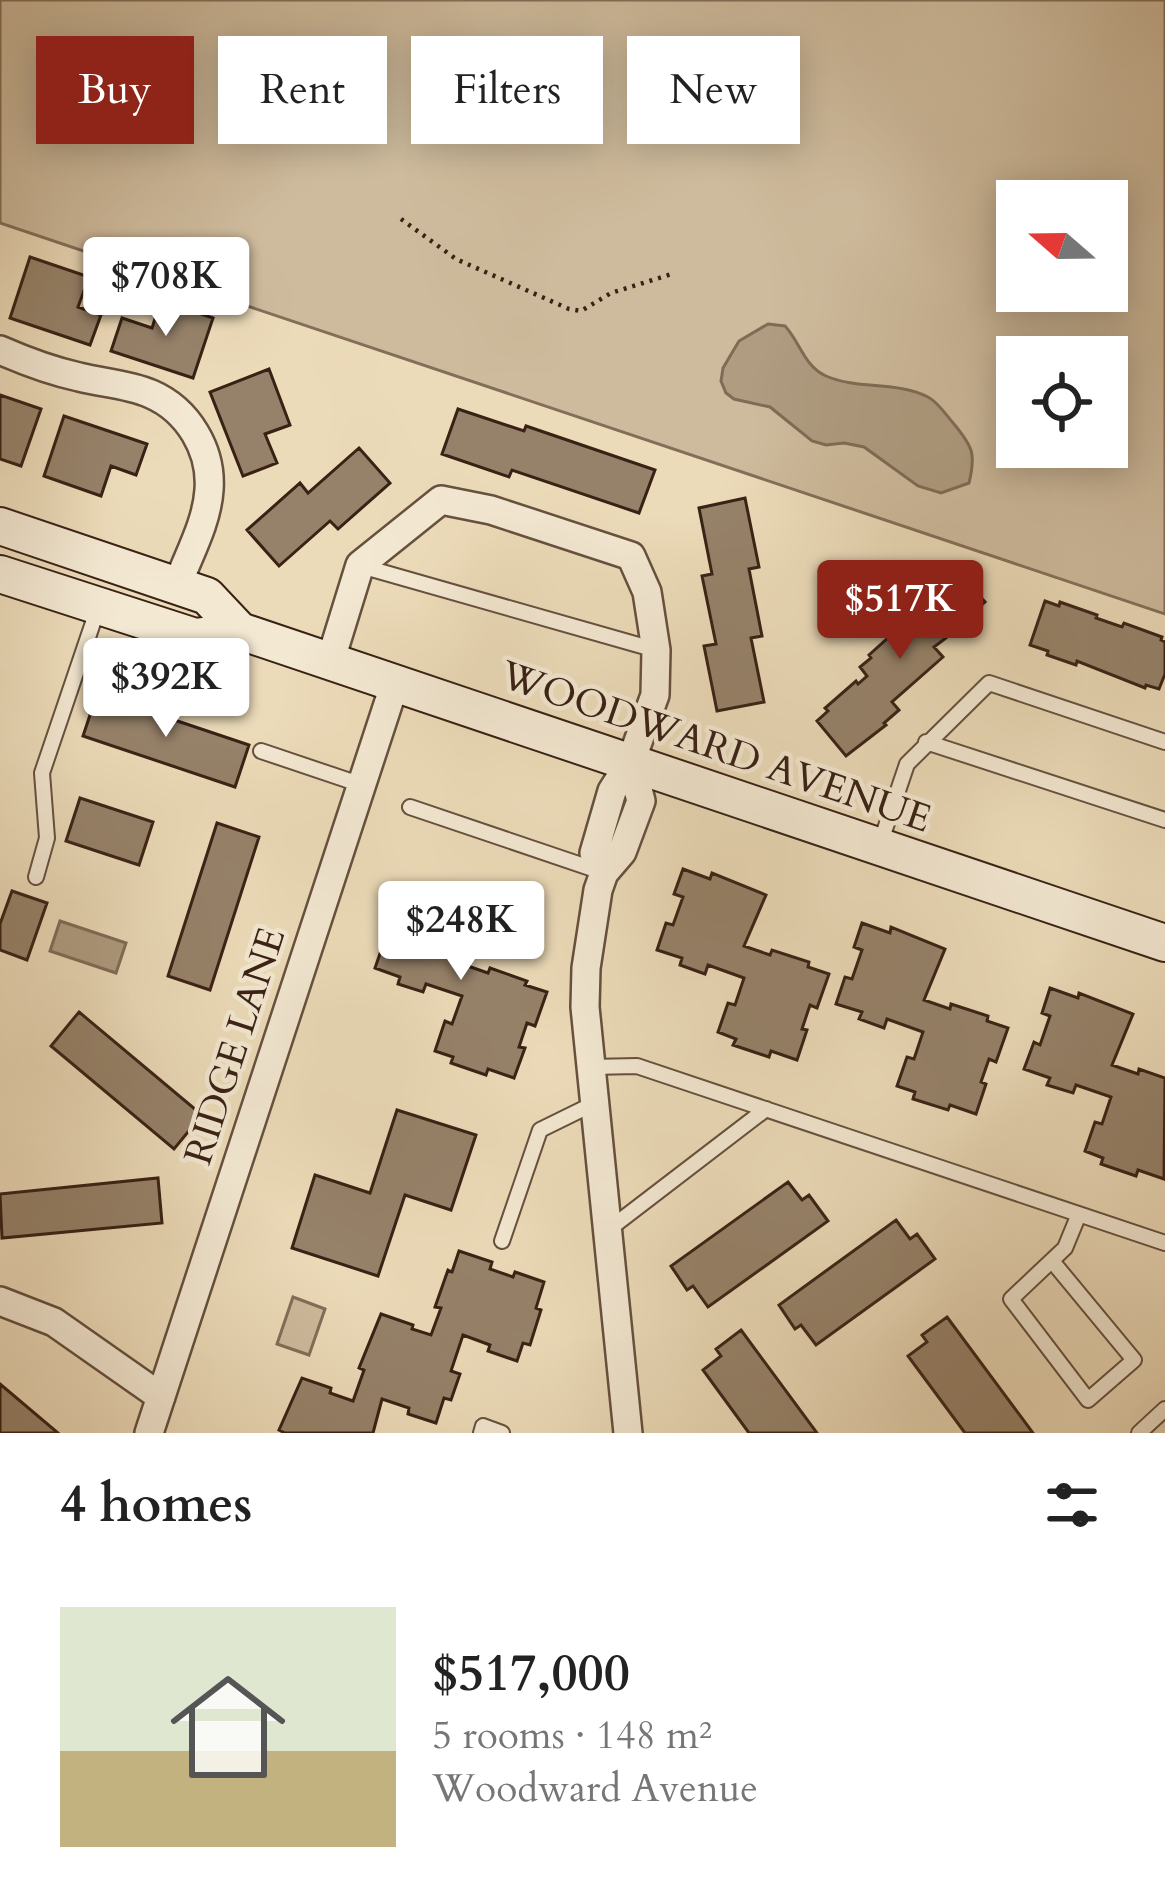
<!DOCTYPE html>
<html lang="en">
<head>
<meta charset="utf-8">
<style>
	:root { --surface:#fff; --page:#f2f2f2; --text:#222; --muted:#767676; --accent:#8f2418 }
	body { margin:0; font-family:Cardo,serif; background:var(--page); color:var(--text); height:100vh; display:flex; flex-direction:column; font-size:45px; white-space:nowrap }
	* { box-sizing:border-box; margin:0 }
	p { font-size:39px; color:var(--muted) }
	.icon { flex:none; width:66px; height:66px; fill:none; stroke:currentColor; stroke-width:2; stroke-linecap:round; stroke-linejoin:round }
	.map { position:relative; height:1433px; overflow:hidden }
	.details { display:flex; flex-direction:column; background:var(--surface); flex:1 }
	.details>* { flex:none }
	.hud { position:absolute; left:36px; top:36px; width:1095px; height:108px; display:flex; gap:24px }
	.needle { width:78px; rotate:290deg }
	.fabs { position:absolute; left:996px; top:180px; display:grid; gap:24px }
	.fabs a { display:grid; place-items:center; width:132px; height:132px; border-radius:0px; background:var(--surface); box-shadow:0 6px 30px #0003; font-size:60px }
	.price { position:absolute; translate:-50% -102px; padding:0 27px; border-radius:12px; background:#fff; color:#222; font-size:39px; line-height:78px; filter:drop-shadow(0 3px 6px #0008) }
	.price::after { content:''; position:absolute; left:50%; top:72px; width:36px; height:27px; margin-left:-18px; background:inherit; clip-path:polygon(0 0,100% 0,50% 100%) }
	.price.active { background:var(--accent); color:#fff }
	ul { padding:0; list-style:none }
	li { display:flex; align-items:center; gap:36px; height:300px; padding:0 60px }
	li span { display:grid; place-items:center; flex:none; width:336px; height:240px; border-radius:0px; color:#555 }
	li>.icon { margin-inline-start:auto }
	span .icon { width:144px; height:144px; fill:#fffc; stroke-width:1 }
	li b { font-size:51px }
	h2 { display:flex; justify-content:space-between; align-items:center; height:144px; padding:0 60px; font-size:51px }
	.tag { padding:0 42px; border-radius:0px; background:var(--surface); box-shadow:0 6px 30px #0003; font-size:42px; line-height:108px }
	.tag.active { background:var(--accent); color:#fff }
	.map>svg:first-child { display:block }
	.green { fill:#cebb9d; stroke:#846e59; stroke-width:3; fill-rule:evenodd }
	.water { fill:#af9c81; stroke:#806b56; stroke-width:3 }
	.building { fill:#96826a; stroke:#392115; stroke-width:3 }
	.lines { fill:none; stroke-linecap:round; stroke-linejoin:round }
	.lane-casing { stroke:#66503e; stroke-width:18 }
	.street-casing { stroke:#66503e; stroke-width:32 }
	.secondary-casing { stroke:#392115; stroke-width:40 }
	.path { stroke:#392115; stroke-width:4.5; stroke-dasharray:3 6; stroke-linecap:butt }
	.lane { stroke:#f3e8d2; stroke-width:14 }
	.street { stroke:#f3e8d2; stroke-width:27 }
	.secondary { stroke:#f3e8d2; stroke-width:36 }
	.labels { text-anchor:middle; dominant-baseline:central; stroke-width:9; stroke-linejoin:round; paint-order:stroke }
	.street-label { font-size:39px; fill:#392115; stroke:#f3e8d2 }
</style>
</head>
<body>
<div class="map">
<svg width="1165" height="1433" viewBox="0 0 1165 1433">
	<rect width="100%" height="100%" fill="#ecdbb9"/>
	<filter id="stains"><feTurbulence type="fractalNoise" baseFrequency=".00167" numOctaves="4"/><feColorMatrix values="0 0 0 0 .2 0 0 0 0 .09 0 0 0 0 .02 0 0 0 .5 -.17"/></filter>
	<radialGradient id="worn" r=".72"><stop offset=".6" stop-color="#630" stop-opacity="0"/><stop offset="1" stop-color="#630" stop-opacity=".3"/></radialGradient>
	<!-- green -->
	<path class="green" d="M0 0H1165V614L0 223ZM1017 201H1107V291H1017ZM1017 357H1107V447H1017Z
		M293 1297 325 1309 309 1355 277 1344Z"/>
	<!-- water -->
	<path class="water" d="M768 324 785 326C800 342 804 366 826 376 858 390 897 381 928 397 938 402 946 415 954 424 973 447 976 454 969 483L941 493 918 486 864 447 844 443 826 445 812 441 770 407 734 399 726 393 721 381 723 368 739 341Z
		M60 921 126 943 116 973 50 951Z"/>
	<!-- building -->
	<path class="building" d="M30 257 89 277 78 307 101 315 90 345 10 318Z
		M161 300 213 318 193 378 111 351 122 318 152 328Z
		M269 369 290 425 265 434 277 463 243 476 210 392Z
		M0 395 41 409 21 466 0 459Z
		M458 409 524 431 526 426 655 470 639 513 512 470 509 477 442 454Z
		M64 416 147 444 136 475 111 466 101 496 44 476Z
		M359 448 390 483 338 529 330 521 279 566 247 530 300 483 308 493Z
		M745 498 759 567 749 569 762 636 751 638 764 702 717 711 704 646 716 644 702 576 712 574 699 508Z
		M955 568 985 602 970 616 972 618 934 647 943 657 892 702 899 710 884 723 886 725 846 756 817 721 828 711 825 708 856 681 858 684 867 676 860 667 871 658 869 655 899 628 902 631 912 623 904 614 913 606 910 603 944 574 946 577Z
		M1045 601 1059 606 1060 602 1097 615 1096 618 1122 627 1124 623 1162 637 1161 640 1165 642V674L1159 689 1146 685 1145 688 1077 661 1076 665 1047 655 1048 651 1030 645Z
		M97 694 249 745 235 787 83 736Z
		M80 798 153 822 139 865 66 841Z
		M217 823 259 837 210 990 168 976Z
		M683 869 710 879 712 873 766 895 744 946 770 955 772 950 809 962 808 967 829 974 817 1008 810 1005 802 1029 807 1030 797 1060 771 1051 769 1057 733 1045 736 1039 718 1032 728 1003 735 1005 744 978 708 965 705 974 680 965 682 958 657 950 666 923 673 925 683 897 674 894Z
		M400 888 428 897 430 892 483 914 472 947 469 945 462 964 488 973 490 968 527 981 525 985 547 992 535 1026 527 1023 519 1047 525 1048 514 1078 488 1069 486 1075 451 1063 453 1057 435 1051 445 1021 452 1024 462 996 426 984 423 992 398 984 400 977 375 968 384 942 390 944 400 915 392 912Z
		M12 891 47 903 27 960 0 950V924Z
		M862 923 890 933 891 927 945 949 924 1000 950 1009 951 1004 988 1016 987 1021 1008 1028 996 1062 989 1059 981 1082 986 1084 976 1114 950 1105 948 1110 913 1099 915 1092 897 1086 907 1057 914 1059 923 1032 887 1019 884 1028 859 1019 862 1012 836 1004 845 977 852 979 862 950 854 947Z
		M1050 988 1078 998 1079 993 1133 1014 1112 1065 1138 1074 1139 1069 1165 1078 1164 1179 1138 1170 1136 1176 1101 1164 1103 1158 1085 1151 1095 1122 1102 1124 1111 1097 1076 1085 1073 1093 1047 1085 1050 1078 1024 1069 1034 1042 1040 1045 1050 1016 1042 1013Z
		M79 1012 202 1115 174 1149 51 1046Z
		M397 1110 476 1135 451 1210 405 1195 378 1276 292 1248 315 1175 370 1193Z
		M158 1178 162 1223 2 1238 0 1194Z
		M788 1182 802 1200 809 1195 828 1221 708 1307 693 1286 687 1290 671 1266Z
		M896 1220 910 1239 917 1234 935 1259 816 1345 801 1325 795 1329 779 1305Z
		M459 1251 492 1262 490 1269 513 1277 515 1272 544 1282 536 1308 541 1310 530 1345 523 1343 517 1361 488 1351 490 1345 463 1335 451 1371 460 1374 451 1400 444 1398 436 1423 408 1414 409 1408 382 1399 373 1433H285L279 1430 302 1378 331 1388 330 1393 353 1401 364 1370 359 1368 381 1314 413 1325 412 1329 431 1335 441 1308 435 1307 448 1270 452 1272Z
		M947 1317 1033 1433H965L908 1356 927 1342 922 1335Z
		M741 1330 817 1433H749L703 1370 721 1356 716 1349Z
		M0 1384 58 1433H0Z"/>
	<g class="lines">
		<!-- lane casing -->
		<g class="lane-casing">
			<path id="lane" d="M361 566 656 650
				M926 742 1165 820
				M261 751 362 785
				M410 807 599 871
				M880 844 907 764 989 683 1165 742
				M36 877 47 838 42 773 99 605
				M591 1067 637 1066 1165 1243
				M608 1230 766 1109
				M502 1241 540 1130 595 1103
				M1052 1261 1134 1360 1088 1400 1011 1299 1065 1248 1079 1214
				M481 1433 483 1426 502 1433
				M1139 1433 1165 1409"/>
		</g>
		<!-- street casing -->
		<g class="street-casing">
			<path id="street" d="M0 350C25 361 52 371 79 377 102 383 128 384 151 394 188 410 212 450 209 490 207 523 188 556 177 586
				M330 662 360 565 441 500 491 510 631 556 647 592 656 650 655 695 631 761 612 791 594 853 604 873
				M0 1301 54 1322 161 1397
				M149 1433 395 683
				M628 1433 585 1007 586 968 598 890 604 873 622 852 641 801 631 761"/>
		</g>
		<!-- secondary casing -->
		<g class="secondary-casing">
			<path id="secondary" d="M0 526 207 596 240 631
				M0 574 195 637 240 631 1165 943"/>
		</g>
		<!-- path -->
		<path class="path" d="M401 219 456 259 569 309 581 311 611 293 675 273"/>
		<!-- lane -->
		<use href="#lane" class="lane"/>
		<!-- street -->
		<use href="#street" class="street"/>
		<!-- secondary -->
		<use href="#secondary" class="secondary"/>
	</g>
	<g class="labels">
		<!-- street labels -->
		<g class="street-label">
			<text transform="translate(716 747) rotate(19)">WOODWARD AVENUE</text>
			<text transform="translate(235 1046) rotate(-72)">RIDGE LANE</text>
		</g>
	</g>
	<rect width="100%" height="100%" filter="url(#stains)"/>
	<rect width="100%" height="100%" fill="url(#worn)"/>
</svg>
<div class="fabs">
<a><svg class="needle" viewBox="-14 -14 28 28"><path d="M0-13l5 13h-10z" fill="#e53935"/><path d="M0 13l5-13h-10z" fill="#767676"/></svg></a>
<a><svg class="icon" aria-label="locate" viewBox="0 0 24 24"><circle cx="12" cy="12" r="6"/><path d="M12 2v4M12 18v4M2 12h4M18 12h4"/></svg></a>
</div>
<b class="price" style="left:166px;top:339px">$708K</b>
<b class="price active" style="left:900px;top:662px">$517K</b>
<b class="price" style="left:166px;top:740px">$392K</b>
<b class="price" style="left:461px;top:983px">$248K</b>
<div class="hud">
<a class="tag active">Buy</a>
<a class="tag">Rent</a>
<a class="tag">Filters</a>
<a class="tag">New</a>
</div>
</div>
<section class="details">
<h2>4 homes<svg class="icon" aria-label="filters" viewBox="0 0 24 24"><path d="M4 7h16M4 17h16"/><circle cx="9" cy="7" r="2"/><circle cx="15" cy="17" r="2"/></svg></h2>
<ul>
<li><span style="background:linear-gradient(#dfe7d0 60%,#c2b280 0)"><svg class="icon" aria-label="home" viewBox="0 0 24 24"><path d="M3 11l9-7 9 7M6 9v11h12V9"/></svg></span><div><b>$517,000</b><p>5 rooms · 148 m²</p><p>Woodward Avenue</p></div></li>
</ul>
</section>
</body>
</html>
